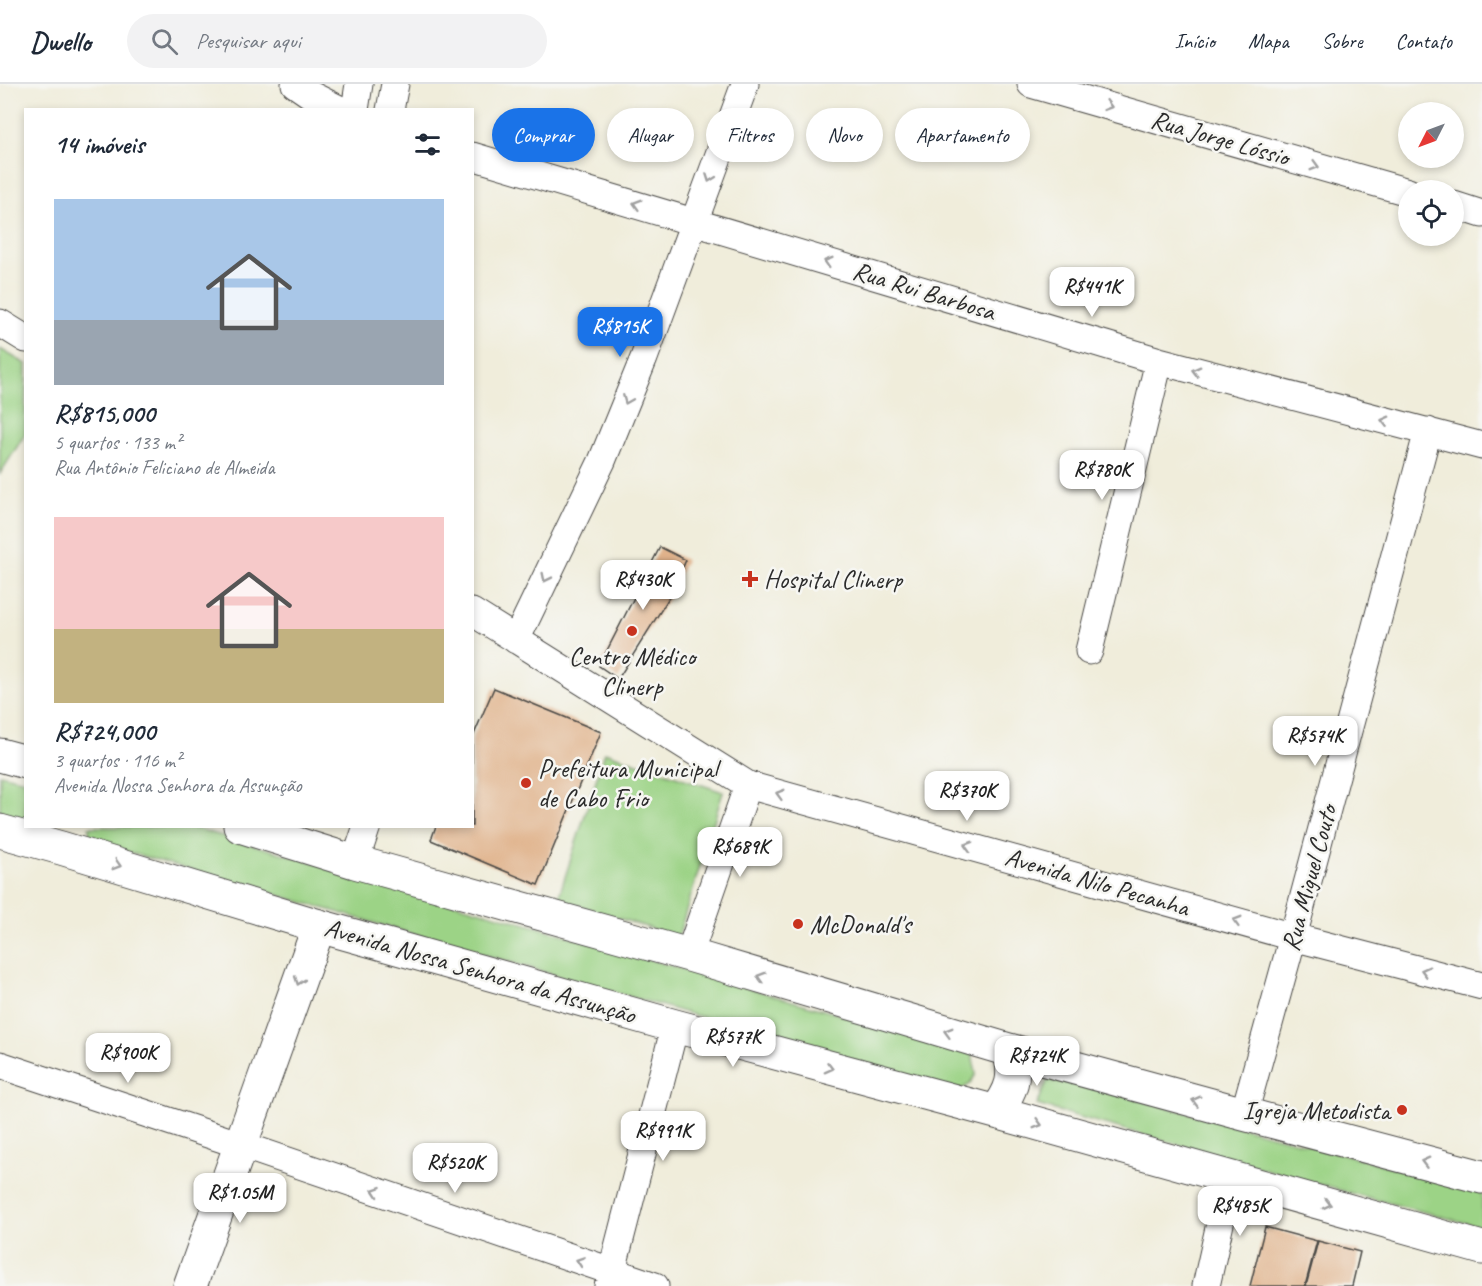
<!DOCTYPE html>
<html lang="pt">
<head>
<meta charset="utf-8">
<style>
	:root { --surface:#fff; --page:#f2f2f3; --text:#1f2937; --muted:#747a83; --line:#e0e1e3; --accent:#1a73e8 }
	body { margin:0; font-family:Caveat,sans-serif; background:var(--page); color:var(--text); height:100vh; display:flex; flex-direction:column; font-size:22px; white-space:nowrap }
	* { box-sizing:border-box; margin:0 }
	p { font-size:20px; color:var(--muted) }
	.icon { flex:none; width:33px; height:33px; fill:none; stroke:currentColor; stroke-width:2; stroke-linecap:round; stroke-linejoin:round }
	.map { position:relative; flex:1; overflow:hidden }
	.panel { position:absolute; left:24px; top:24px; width:450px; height:720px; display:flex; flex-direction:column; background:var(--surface); border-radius:0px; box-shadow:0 3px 9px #0003 }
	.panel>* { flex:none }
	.hud { position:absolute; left:492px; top:24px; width:570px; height:54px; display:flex; gap:12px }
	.needle { width:39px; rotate:228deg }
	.controls { position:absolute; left:1398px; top:18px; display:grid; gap:12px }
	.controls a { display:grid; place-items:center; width:66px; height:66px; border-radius:50%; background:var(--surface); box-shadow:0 3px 9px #0003; font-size:30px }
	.price { position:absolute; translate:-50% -51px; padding:0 14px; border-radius:12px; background:#fff; color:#222; font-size:20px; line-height:39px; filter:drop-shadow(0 2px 3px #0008) }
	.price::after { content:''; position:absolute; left:50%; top:36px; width:18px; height:14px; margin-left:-9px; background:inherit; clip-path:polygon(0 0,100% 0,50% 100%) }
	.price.selected { background:var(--accent); color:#fff }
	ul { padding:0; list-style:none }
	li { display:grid; align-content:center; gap:12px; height:318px; padding:0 30px }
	li span { display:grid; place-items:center; height:186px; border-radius:0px; color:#555 }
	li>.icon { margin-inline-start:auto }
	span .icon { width:108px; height:108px; fill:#fffc; stroke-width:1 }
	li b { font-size:26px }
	h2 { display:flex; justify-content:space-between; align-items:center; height:72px; padding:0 30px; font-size:26px }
	.pill { padding:0 21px; border-radius:27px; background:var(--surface); box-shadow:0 3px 9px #0003; font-size:21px; line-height:54px }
	.pill.selected { background:var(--accent); color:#fff }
	header { display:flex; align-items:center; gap:36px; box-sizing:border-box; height:84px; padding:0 30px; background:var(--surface); border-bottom:2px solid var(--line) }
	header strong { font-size:28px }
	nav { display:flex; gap:33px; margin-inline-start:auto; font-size:21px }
	.search { width:420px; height:54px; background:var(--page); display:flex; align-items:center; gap:15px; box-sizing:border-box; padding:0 21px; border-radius:33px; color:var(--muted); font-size:22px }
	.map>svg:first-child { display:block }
	.green { fill:#9cd386; stroke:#647f58; stroke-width:1.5 }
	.building { fill:#e0b28b }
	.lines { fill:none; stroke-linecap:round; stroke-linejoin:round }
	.minor-casing { stroke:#494845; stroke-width:29 }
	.tertiary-casing { stroke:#494845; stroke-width:35 }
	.secondary-casing { stroke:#494845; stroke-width:35 }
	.minor { stroke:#fff; stroke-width:27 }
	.tertiary { stroke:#fff; stroke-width:33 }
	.secondary { stroke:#fff; stroke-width:33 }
	.oneway { stroke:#a0a0a0 }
	.poi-dot { fill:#c8321e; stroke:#f6f6f2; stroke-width:2 }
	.labels { text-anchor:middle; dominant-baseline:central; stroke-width:5; stroke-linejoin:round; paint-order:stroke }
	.street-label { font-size:26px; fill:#2b2b2b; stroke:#f6f6f2 }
	.poi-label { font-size:26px; fill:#2b2b2b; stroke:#f6f6f2; text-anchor:start }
</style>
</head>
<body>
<header>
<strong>Dwello</strong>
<div class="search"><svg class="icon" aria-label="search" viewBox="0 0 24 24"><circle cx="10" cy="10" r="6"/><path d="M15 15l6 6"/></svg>Pesquisar aqui</div>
<nav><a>Início</a><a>Mapa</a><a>Sobre</a><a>Contato</a></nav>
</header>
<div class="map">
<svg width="1482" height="1202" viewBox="0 0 1482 1202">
	<rect width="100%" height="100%" fill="#f6f6f2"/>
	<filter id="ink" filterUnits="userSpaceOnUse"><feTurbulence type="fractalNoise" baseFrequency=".0167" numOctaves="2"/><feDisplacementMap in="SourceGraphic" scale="12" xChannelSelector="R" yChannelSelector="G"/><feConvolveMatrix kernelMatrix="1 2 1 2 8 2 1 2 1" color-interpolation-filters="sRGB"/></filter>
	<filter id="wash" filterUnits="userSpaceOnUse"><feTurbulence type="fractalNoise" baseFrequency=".008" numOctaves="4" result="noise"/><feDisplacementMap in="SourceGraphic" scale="24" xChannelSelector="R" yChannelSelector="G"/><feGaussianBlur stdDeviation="1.35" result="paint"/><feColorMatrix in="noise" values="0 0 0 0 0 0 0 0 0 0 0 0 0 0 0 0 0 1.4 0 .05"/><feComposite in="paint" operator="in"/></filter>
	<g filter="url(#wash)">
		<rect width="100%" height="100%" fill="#f0eddb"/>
		<!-- green -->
		<path class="green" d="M0 265 26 280 25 350 0 390Z
			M605 668 723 708 678 853 558 815Z
			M0 690 25 696V739L0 732Z
			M89 743H191L972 969 976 990 969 1001 958 1007 90 757Z
			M1049 992 1482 1107V1143L1343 1107 1037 1021Z"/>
		<g id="blocks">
			<!-- building -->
			<path class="building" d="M660 463 686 476 670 512 618 595 599 582Z
				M494 604 601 648 538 801 431 756 436 742H472V655Z
				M1265 1143 1317 1157 1305 1202H1250Z
				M1318 1157 1360 1168 1352 1202H1306Z"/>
		</g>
	</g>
	<g filter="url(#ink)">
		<use href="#blocks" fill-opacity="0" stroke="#494845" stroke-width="1.5"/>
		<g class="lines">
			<!-- minor casing -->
			<g class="minor-casing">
				<path id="minor" d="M295 0 311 11 341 26
					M1031 0 1408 108
					M355 26 359 0
					M390 26 395 0
					M472 72 1159 277 1482 362
					M1454 121 1482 130
					M0 239 26 255
					M472 528 748 701 1293 853 1482 902
					M516 556 602 377 644 274 745 0
					M1089 567 1159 277
					M355 778 367 742
					M689 871 748 701
					M0 981 241 1061 655 1202
					M1244 1030 1293 853 1428 347
					M608 1202 675 942
					M1206 1202 1230 1095"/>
			</g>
			<!-- tertiary casing -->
			<g class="tertiary-casing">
				<path id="tertiary" d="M190 1202 319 842"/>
			</g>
			<!-- secondary casing -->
			<g class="secondary-casing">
				<path id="secondary" d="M0 671 26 678
					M240 742 355 778 689 871 1009 966 1244 1030 1482 1093
					M0 747 61 764 319 842 675 942 996 1028 1482 1164
					M996 1028C1012 1006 1017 993 1009 966"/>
			</g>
			<!-- minor -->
			<use href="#minor" class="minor"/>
			<!-- tertiary -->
			<use href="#tertiary" class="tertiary"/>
			<!-- secondary -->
			<use href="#secondary" class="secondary"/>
		</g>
		<!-- one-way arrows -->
		<defs><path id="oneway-chevron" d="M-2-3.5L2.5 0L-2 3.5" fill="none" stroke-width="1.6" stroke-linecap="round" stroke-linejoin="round" transform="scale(1.5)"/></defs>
		<g class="oneway">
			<use href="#oneway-chevron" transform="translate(1108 22) rotate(16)"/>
			<use href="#oneway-chevron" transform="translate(1315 82) rotate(16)"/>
			<use href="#oneway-chevron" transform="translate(710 94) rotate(110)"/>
			<use href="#oneway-chevron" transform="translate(637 120) rotate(-164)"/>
			<use href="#oneway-chevron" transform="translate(828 178) rotate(-163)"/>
			<use href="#oneway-chevron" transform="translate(1196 287) rotate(-165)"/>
			<use href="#oneway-chevron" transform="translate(627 316) rotate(112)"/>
			<use href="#oneway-chevron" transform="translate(1385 337) rotate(-166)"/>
			<use href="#oneway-chevron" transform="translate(546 494) rotate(116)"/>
			<use href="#oneway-chevron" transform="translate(780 710) rotate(-164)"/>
			<use href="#oneway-chevron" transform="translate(968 762) rotate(-164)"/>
			<use href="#oneway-chevron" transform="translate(117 781) rotate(17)"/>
			<use href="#oneway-chevron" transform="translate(1237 837) rotate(-164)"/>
			<use href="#oneway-chevron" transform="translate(1425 887) rotate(-165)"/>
			<use href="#oneway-chevron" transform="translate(761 893) rotate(-164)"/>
			<use href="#oneway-chevron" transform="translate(299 897) rotate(109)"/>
			<use href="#oneway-chevron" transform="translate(948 948) rotate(-164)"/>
			<use href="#oneway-chevron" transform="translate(829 984) rotate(15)"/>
			<use href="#oneway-chevron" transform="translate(1196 1017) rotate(-165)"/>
			<use href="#oneway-chevron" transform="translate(1038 1040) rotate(16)"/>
			<use href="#oneway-chevron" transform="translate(1425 1078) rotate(-165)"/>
			<use href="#oneway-chevron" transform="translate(376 1107) rotate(-161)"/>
			<use href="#oneway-chevron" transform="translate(1327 1120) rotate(15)"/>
			<use href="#oneway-chevron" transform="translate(580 1177) rotate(-161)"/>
		</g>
	</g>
	<!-- markers -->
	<g class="poi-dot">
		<path d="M747 486h6v6h6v6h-6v6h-6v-6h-6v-6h6z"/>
		<circle cx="632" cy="547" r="6"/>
		<circle cx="526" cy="699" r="6"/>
		<circle cx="798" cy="840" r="6"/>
		<circle cx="1402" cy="1026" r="6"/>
	</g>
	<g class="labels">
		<!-- street labels -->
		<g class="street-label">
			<text transform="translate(1220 54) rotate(16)">Rua Jorge Lóssio</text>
			<text transform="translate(924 207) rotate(17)">Rua Rui Barbosa</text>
			<text transform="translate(1309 794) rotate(-75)">Rua Miguel Couto</text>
			<text transform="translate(1097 798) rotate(16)">Avenida Nilo Pecanha</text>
			<text transform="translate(480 887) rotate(16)">Avenida Nossa Senhora da Assunção</text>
		</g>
		<!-- poi labels -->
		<g class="poi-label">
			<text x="764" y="495">Hospital Clinerp</text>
			<text x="632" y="572" text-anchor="middle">Centro Médico<tspan x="632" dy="30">Clinerp</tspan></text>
			<text x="538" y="684">Prefeitura Municipal<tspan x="538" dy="30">de Cabo Frio</tspan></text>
			<text x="810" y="840">McDonald's</text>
			<text x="1390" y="1026" text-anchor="end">Igreja Metodista</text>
		</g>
	</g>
</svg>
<div class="controls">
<a><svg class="needle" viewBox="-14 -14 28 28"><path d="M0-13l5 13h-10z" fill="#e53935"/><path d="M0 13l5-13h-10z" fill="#747a83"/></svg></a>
<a><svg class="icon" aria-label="locate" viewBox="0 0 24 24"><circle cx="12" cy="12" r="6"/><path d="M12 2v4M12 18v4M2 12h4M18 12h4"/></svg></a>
</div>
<b class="price" style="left:1092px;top:234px">R$441K</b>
<b class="price selected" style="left:620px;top:274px">R$815K</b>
<b class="price" style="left:1102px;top:417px">R$780K</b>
<b class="price" style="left:643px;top:527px">R$430K</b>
<b class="price" style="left:1315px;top:683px">R$574K</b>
<b class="price" style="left:967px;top:738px">R$370K</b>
<b class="price" style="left:740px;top:794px">R$689K</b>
<b class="price" style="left:733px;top:984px">R$577K</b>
<b class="price" style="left:128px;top:1000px">R$900K</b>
<b class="price" style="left:1037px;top:1003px">R$724K</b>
<b class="price" style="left:663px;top:1078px">R$991K</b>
<b class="price" style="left:455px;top:1110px">R$520K</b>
<b class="price" style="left:240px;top:1140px">R$1.05M</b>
<b class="price" style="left:1240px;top:1153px">R$485K</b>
<div class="hud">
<a class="pill selected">Comprar</a>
<a class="pill">Alugar</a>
<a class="pill">Filtros</a>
<a class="pill">Novo</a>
<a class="pill">Apartamento</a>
</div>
<section class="panel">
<h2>14 imóveis<svg class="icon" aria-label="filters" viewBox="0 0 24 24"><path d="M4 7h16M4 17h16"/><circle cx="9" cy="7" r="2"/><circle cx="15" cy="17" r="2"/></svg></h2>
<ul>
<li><span style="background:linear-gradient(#a9c7e8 65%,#9aa5b1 0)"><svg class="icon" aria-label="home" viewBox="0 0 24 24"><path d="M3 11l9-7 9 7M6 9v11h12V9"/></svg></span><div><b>R$815,000</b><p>5 quartos · 133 m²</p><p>Rua Antônio Feliciano de Almeida</p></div></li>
<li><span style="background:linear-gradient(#f6c9c9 60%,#c2b280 0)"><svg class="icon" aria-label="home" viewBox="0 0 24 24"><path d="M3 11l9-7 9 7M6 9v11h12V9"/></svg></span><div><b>R$724,000</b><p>3 quartos · 116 m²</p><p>Avenida Nossa Senhora da Assunção</p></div></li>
</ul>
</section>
</div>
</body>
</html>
